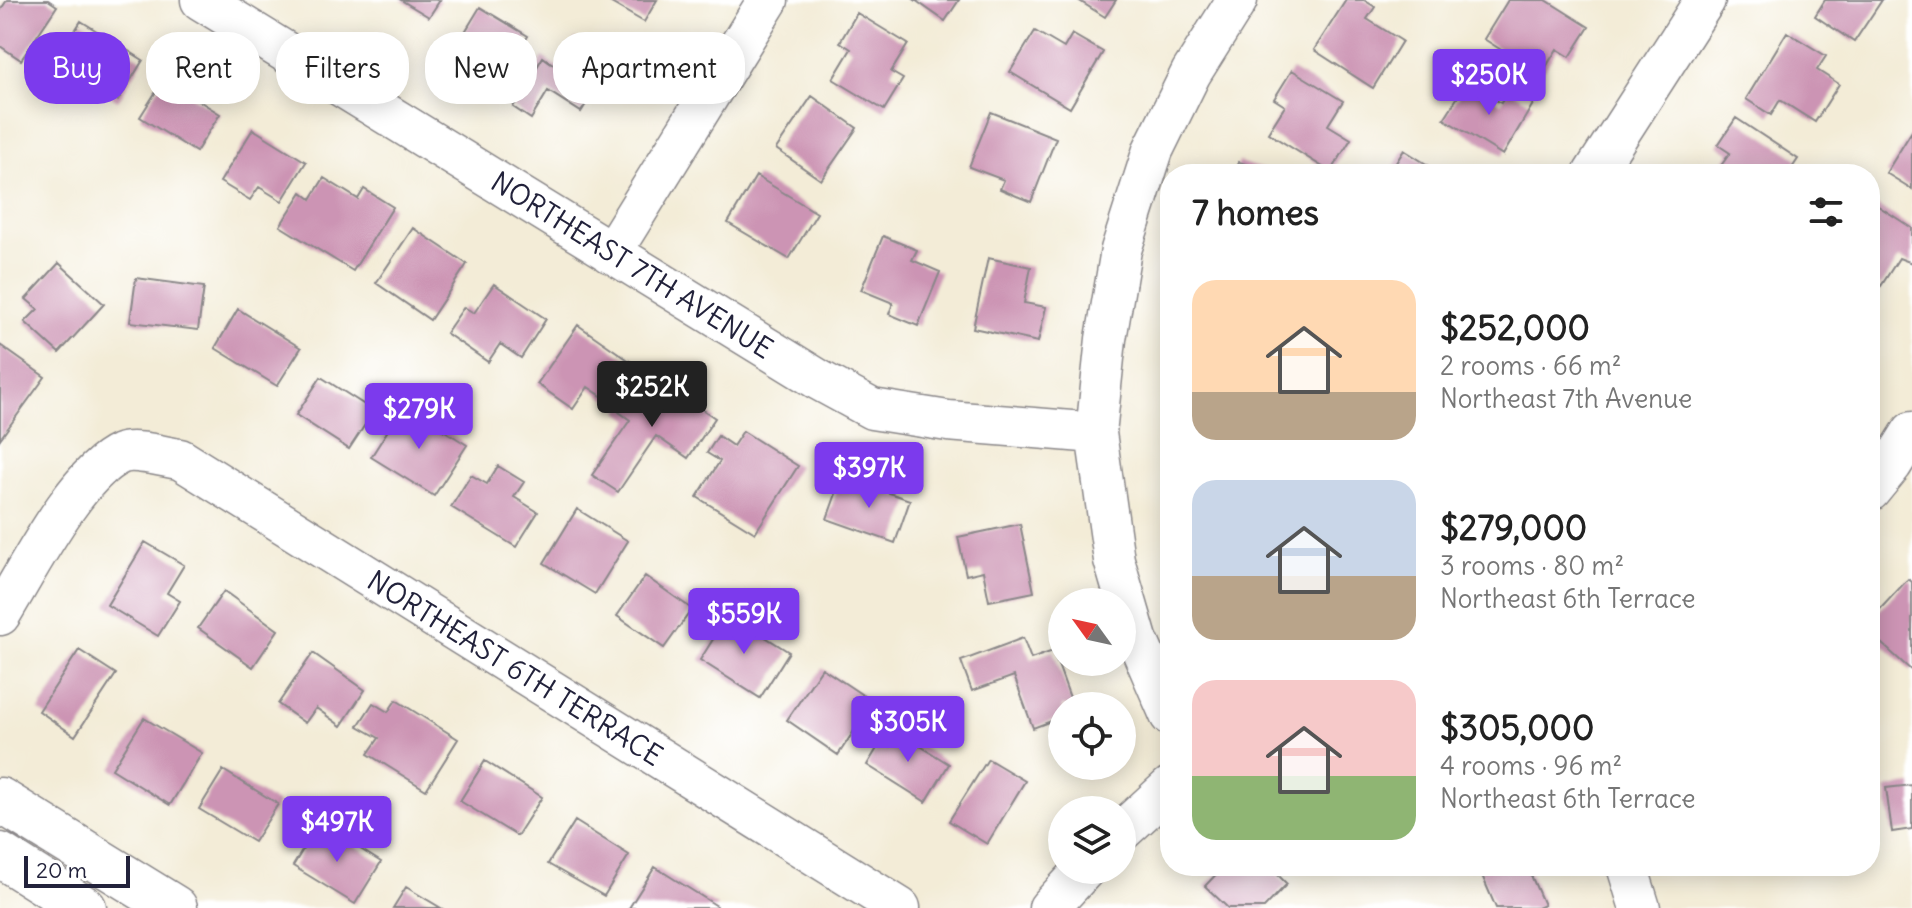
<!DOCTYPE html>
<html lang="en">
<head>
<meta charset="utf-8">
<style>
	:root { --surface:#fff; --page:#f6f6f6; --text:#222; --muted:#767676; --accent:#7c3aed }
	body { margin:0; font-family:Delius,sans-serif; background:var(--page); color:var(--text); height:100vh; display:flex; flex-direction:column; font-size:30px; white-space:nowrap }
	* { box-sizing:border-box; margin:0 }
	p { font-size:26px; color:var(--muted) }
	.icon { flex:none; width:44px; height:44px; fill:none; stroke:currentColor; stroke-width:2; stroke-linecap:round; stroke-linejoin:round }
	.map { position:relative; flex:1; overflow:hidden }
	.side { position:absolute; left:1160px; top:164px; width:720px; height:712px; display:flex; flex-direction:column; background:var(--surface); border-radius:32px; box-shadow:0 4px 20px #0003 }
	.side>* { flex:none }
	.guide { position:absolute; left:24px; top:32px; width:760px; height:72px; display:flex; gap:16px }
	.needle { width:52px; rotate:303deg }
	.tools { position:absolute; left:1048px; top:588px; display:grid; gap:16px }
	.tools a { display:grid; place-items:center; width:88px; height:88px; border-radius:50%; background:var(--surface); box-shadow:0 4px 20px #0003; font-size:40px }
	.scale { position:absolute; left:24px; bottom:20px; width:106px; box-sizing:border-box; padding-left:8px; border:4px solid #22223b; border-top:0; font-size:22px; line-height:28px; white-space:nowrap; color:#22223b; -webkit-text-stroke:6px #fff; paint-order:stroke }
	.price { position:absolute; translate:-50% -68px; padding:0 18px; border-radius:8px; background:var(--accent); color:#fff; font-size:26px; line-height:52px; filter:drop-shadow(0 2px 4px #0008) }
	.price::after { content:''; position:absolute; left:50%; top:48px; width:24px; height:18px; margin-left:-12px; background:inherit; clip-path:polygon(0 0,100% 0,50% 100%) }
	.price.selected { background:#222; color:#fff }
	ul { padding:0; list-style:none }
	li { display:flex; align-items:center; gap:24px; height:200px; padding:0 32px }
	li span { display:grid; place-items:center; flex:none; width:224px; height:160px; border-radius:24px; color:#555 }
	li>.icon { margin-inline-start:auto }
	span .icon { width:96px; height:96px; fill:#fffc; stroke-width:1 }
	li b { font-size:34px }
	h2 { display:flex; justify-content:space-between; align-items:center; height:96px; padding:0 32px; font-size:34px }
	.chip { padding:0 28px; border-radius:32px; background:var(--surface); box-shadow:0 4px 20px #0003; font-size:28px; line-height:72px }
	.chip.selected { background:var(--accent); color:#fff }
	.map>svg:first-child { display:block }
	.building { fill:#cc94b4 }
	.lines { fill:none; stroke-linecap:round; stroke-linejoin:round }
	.minor-casing { stroke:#8a8789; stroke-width:43 }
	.tertiary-casing { stroke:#8a8789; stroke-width:47 }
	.minor { stroke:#fff; stroke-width:40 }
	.tertiary { stroke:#fff; stroke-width:44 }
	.labels { text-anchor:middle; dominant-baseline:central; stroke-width:6; stroke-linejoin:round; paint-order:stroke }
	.street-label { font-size:28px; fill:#22223b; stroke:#fff }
</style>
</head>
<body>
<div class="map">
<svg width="1912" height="908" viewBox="0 0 1912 908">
	<rect width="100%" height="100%" fill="#fff"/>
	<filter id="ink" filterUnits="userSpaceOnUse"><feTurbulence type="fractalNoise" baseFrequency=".0125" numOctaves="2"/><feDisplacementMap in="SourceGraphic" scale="16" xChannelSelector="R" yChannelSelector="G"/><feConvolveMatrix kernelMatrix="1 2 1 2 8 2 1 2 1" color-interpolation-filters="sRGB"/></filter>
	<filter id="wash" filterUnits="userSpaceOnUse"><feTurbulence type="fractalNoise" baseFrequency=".006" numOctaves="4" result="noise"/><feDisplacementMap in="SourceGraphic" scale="32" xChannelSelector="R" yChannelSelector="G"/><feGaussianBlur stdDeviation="1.8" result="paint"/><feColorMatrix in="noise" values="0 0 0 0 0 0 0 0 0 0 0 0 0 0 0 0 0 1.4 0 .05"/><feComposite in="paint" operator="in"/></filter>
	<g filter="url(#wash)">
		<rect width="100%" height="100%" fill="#f3ecd7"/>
		<g id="blocks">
			<!-- building -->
			<path class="building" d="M7 0H48L57 6 21 60 0 46V11Z
				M401 0H440L429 17Z
				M606 0H657L644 22Z
				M915 0H959L945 21Z
				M1078 0H1116L1105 17Z
				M1346 0H1364L1375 7 1367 19 1402 41 1373 88 1314 50Z
				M1508 0H1546L1589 27 1570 57 1557 49 1541 75 1484 39Z
				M1825 0H1882L1854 42 1815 16Z
				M480 7 528 36 505 74 457 45Z
				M857 13 908 44 891 72 903 79 884 110 833 79 851 49 840 42Z
				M81 21 143 60 118 101 55 63Z
				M1035 31 1064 48 1072 34 1103 52 1070 108 1010 72Z
				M1787 32 1826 56 1817 70 1839 84 1815 122 1780 100 1771 115 1746 99Z
				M575 39 612 62 581 112 548 91 531 119 513 107 543 57 557 67Z
				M1292 70 1343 101 1328 125 1351 139 1331 172 1268 133 1285 106 1274 99Z
				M164 79 220 114 196 152 140 117Z
				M1467 82 1501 103 1509 90 1533 104 1503 155 1444 119Z
				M812 96 857 128 821 180 776 149Z
				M991 112 1056 138 1031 202 1000 189 1004 180 969 167Z
				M1736 118 1798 159 1788 174H1715L1730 153 1718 145Z
				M253 129 306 162 282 201 259 187 250 200 220 182Z
				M1912 131V189L1886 173Z
				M1404 150 1442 174H1389Z
				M1239 162 1275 173V174H1235Z
				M756 176 817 213 789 259 728 223Z
				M324 178 358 199 364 189 393 207 353 271 280 226 302 192 311 199Z
				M1875 204 1912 228V263L1899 258 1881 286 1870 278V212Z
				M413 228 467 264 430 320 376 283Z
				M883 236 917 250 912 260 940 272 918 326 889 314 893 303 861 290Z
				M988 258 1031 267 1024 303 1046 307 1038 342 973 328Z
				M59 263 104 304 59 353 25 322 38 309 26 299Z
				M136 278 204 287 198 330 130 322Z
				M494 284 546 319 521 358 500 344 488 362 446 333 464 307 474 313Z
				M238 309 301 348 277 386 215 348Z
				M578 325 634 364 609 401 588 387 573 409 537 384Z
				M0 345 45 377 0 439Z
				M646 371 715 418 688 458 656 436 618 492 592 475 630 420 619 412Z
				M321 377 374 411 349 449 296 415Z
				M404 405 467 445 434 496 371 457Z
				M743 431 798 466 755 533 697 497 720 461 707 453 718 436 733 446Z
				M498 466 524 482 514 497 538 512 516 547 451 507 471 475 487 484Z
				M842 477 910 500 895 543 827 519Z
				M577 509 628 541 595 594 544 563Z
				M1020 524 1034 592 989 601 983 571 966 575 958 537Z
				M145 542 184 565 167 593 180 601 158 636 107 605Z
				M645 576 692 609 664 648 617 616Z
				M1908 579 1912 582V671L1870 633V620Z
				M224 591 278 630 253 667 198 628Z
				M729 614 789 652 760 698 700 660Z
				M1023 638 1031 659 1053 651 1073 706H1062V717L1033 728 1014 676 972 691 961 661Z
				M79 650 116 674 75 736 39 711Z
				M313 653 365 690 341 726 316 708 305 723 278 704Z
				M822 668 873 702 838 755 787 720Z
				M396 700 458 739 426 790 368 754 379 738 358 726 373 703 388 712Z
				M144 718 202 753 170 805 112 769Z
				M890 727 949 764 926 802 867 765Z
				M988 759 1025 781 987 844 949 821Z
				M485 761 542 797 517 836 460 801Z
				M223 770 278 804 254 842 199 809Z
				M1912 785V829L1892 832 1886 788Z
				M575 821 629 855 604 896 548 864Z
				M319 823 381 862 355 904 293 866Z
				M1224 866H1269L1287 884 1264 908H1228L1205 886Z
				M1478 866H1527L1544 905 1537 908H1496Z
				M655 867 717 906 716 908H629Z
				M406 887 441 908H393Z"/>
		</g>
	</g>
	<g filter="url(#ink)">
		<use href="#blocks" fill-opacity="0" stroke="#8a8789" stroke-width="2"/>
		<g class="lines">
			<!-- minor casing -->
			<g class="minor-casing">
				<path id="minor" d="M201 0 819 380 872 409 948 421 1096 433
					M1593 174 1705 0
					M611 253 768 0
					M1870 491 1892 464 1912 432
					M0 615C26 573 76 473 120 454 133 448 165 457 180 459L900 908
					M1170 715 1137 639 1114 560 1096 433 1106 339 1121 250 1153 150 1191 73 1237 0
					M1122 831 1170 787
					M1627 866 1640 908
					M1049 908 1084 870"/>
			</g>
			<!-- tertiary casing -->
			<g class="tertiary-casing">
				<path id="tertiary" d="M0 800 175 908
					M0 855 84 908"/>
			</g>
			<!-- minor -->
			<use href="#minor" class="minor"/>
			<!-- tertiary -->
			<use href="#tertiary" class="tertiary"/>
		</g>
	</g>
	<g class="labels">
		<!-- street labels -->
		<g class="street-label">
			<text transform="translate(632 265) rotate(32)">NORTHEAST 7TH AVENUE</text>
			<text transform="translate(515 668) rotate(32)">NORTHEAST 6TH TERRACE</text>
		</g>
	</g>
</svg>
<div class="tools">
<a><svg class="needle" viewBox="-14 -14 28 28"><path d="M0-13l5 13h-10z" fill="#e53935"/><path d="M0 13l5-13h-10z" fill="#767676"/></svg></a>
<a><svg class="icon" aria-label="locate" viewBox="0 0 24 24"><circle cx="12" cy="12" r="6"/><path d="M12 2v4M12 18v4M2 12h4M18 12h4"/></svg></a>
<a><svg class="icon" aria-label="layers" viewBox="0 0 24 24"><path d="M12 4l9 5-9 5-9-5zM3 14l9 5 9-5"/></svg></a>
</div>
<div class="scale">20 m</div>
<b class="price" style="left:1489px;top:117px">$250K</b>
<b class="price selected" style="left:652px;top:429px">$252K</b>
<b class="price" style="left:419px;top:451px">$279K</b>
<b class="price" style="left:869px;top:510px">$397K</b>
<b class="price" style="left:744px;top:656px">$559K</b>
<b class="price" style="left:908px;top:764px">$305K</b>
<b class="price" style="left:337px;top:864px">$497K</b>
<div class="guide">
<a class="chip selected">Buy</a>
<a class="chip">Rent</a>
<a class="chip">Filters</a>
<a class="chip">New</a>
<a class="chip">Apartment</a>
</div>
<section class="side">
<h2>7 homes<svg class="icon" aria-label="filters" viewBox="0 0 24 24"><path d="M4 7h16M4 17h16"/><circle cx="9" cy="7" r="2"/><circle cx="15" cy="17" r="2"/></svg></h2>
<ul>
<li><span style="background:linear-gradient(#ffd9b3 70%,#b9a48a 0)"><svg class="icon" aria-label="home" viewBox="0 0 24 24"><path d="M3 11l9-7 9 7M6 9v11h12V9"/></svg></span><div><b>$252,000</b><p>2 rooms · 66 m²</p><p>Northeast 7th Avenue</p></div></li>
<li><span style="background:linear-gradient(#c9d6e8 60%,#b9a48a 0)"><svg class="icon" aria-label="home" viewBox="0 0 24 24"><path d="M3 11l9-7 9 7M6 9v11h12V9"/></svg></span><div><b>$279,000</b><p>3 rooms · 80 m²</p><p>Northeast 6th Terrace</p></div></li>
<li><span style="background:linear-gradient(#f6c9c9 60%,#8fb573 0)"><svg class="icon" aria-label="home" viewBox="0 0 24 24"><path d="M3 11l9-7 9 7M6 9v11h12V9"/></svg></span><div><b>$305,000</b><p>4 rooms · 96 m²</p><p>Northeast 6th Terrace</p></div></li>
</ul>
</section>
</div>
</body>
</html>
